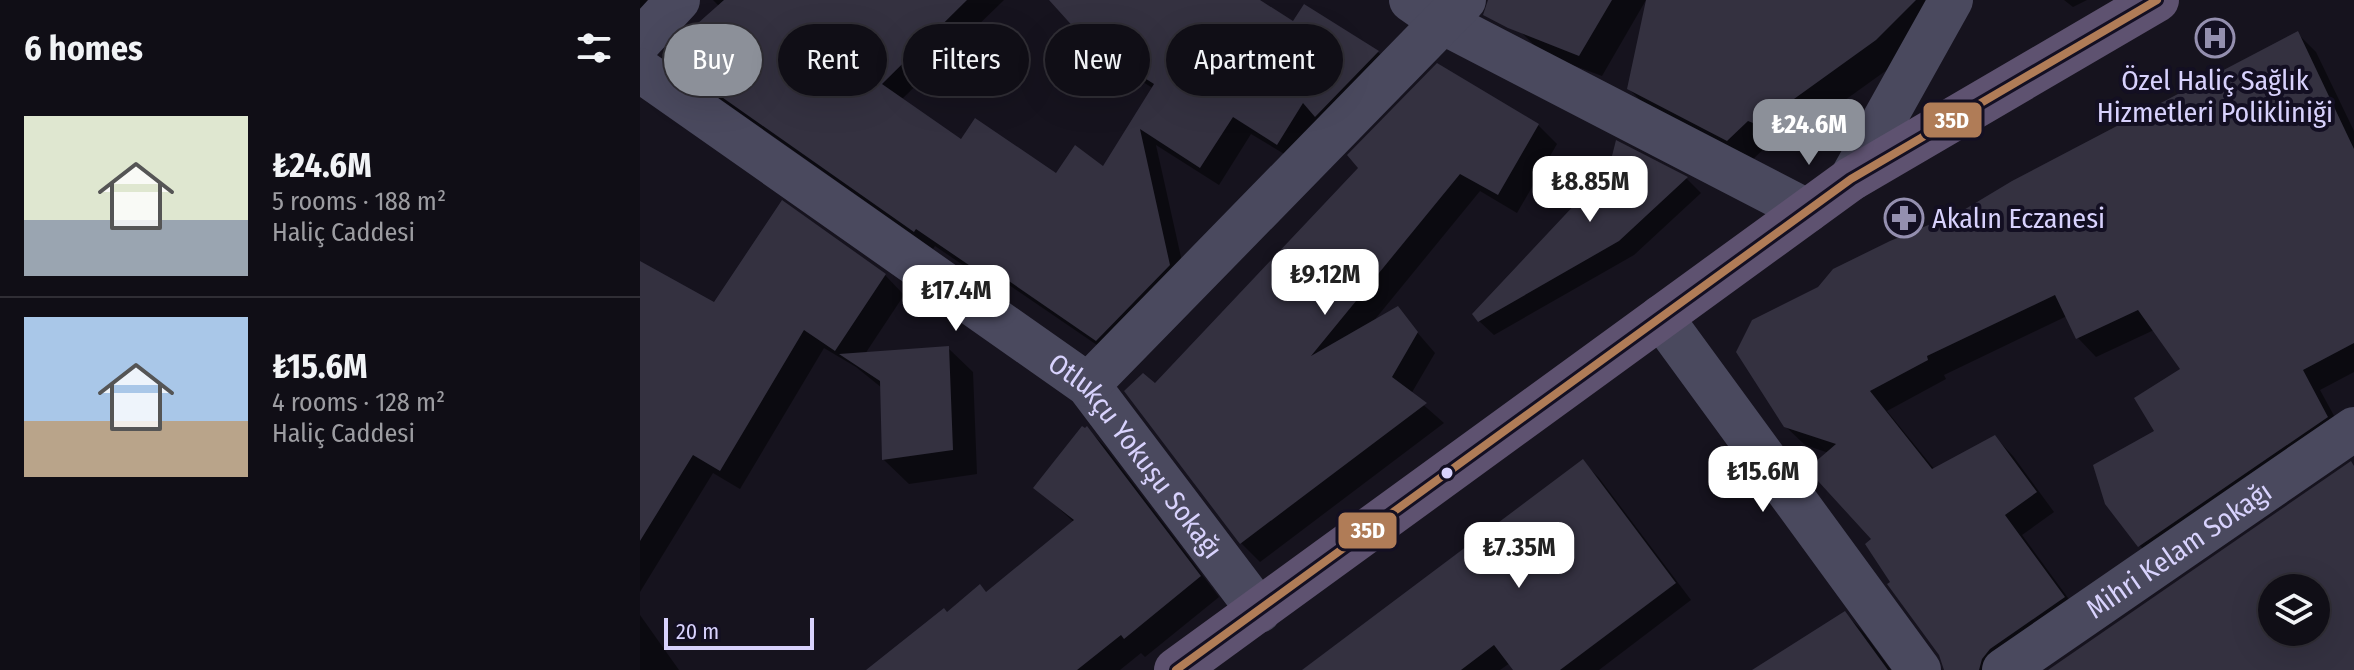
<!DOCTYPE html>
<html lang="en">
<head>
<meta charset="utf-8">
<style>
	:root { --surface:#100e16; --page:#19171f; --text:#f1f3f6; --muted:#9c9ca1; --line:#302e35; --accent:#8c9099 }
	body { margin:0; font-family:"Fira Sans Condensed",sans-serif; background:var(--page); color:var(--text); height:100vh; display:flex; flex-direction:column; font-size:30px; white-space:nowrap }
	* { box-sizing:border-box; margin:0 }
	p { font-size:26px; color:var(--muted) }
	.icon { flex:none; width:44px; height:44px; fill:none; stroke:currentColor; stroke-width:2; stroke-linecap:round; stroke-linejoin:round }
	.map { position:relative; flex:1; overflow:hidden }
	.drawer { display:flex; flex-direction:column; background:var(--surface); width:640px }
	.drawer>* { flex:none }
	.top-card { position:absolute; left:24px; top:24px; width:760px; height:72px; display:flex; gap:16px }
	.buttons { position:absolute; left:1618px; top:574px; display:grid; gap:16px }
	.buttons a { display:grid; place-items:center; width:72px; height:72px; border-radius:50%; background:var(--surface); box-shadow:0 8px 32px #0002,0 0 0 2px var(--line); font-size:40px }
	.scale { position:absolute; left:24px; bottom:20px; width:150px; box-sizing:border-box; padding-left:8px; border:4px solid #d8d2fd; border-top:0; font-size:22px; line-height:28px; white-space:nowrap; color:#d8d2fd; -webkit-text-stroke:6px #130f22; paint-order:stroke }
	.price { position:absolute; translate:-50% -68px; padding:0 18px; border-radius:16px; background:#fff; color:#222; font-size:26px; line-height:52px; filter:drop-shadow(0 2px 4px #0008) }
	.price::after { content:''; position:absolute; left:50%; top:48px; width:24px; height:18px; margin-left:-12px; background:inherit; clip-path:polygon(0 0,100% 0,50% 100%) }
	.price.current { background:var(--accent); color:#fff }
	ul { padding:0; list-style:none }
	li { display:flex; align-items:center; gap:24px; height:200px; padding:0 24px }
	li+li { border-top:2px solid var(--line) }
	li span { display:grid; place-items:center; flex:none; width:224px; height:160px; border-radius:0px; color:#555 }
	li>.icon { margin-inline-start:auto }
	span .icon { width:96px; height:96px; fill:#fffc; stroke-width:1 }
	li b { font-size:34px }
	h2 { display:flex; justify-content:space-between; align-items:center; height:96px; padding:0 24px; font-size:34px }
	.pill { padding:0 28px; border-radius:36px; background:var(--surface); box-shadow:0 8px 32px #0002,0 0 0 2px var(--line); font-size:28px; line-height:72px }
	.pill.current { background:var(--accent); color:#fff }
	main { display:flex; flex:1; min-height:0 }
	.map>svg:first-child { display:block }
	.shadow { fill:#0007 }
	.building { fill:#343140; fill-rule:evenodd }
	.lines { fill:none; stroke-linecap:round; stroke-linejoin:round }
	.minor { stroke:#4a495e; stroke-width:44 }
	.major { stroke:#5e5270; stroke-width:44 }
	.bus-1-casing { stroke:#130f22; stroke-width:14 }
	.bus-1 { stroke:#b07c57; stroke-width:8 }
	.bus-dot { fill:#d8d2fd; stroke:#130f22; stroke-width:3 }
	.labels { text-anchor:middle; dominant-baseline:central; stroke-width:8; stroke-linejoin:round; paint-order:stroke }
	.poi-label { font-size:28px; fill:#d8d2fd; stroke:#130f22 }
	.street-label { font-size:28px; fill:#d8d2fd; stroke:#130f22 }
	.line-badge { stroke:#130f22; stroke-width:3 }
	.badge-label { font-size:22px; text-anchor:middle; font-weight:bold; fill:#fff }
</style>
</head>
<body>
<main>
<section class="drawer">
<h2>6 homes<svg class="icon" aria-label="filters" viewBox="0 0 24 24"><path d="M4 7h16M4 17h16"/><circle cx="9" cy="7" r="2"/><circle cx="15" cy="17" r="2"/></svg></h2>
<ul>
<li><span style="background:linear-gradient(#dfe7d0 65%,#9aa5b1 0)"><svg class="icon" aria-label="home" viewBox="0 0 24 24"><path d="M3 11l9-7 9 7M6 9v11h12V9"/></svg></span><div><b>₺24.6M</b><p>5 rooms · 188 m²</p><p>Haliç Caddesi</p></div></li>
<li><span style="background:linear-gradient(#a9c7e8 65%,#b9a48a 0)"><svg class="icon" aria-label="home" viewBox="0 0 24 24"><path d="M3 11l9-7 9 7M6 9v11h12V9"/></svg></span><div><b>₺15.6M</b><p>4 rooms · 128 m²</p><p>Haliç Caddesi</p></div></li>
</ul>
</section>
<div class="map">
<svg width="1714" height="670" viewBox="0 0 1714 670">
	<rect width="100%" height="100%" fill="#16131e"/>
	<!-- shadow -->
	<path class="shadow" d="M0 0H39L0 25Z
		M73 0H364L261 100 322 142 416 175 464 169 514 89 467 59 412 0H617L654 23 665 7 738 52 756 70 656 161 611 134 579 185 516 145 547 284 476 358 369 285 364 293 295 246 293 249 43 73 25 55 79 6Z
		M871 0H1006L962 76 903 54 880 31Z
		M1009 0H1318L1258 62 1141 146 1131 142 1110 162 1011 111 989 89Z
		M1424 0H1447L1433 7Z
		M1657 33 1676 52 1714 131V372L1680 390 1705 436 1519 565 1500 546 1467 503 1517 431 1542 370 1514 330 1456 357 1438 338 1427 316 1304 375 1306 379 1247 411 1295 470 1355 437 1373 456 1414 512 1382 535 1442 617 1367 670H1307L1301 654 1253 582 1189 453 1165 445 1145 426 1323 213Z
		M898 125 917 144 877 213 840 191 732 323 757 309 795 353 771 394 804 423 620 562 601 543 515 385 721 168Z
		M977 143 1047 179 1061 193 994 255 854 335 839 321 971 169Z
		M0 264 74 305 245 275 264 295 225 354 308 348 333 372 337 474 269 484 244 460 242 388 216 367 184 348 100 489 73 473 0 592Z
		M447 428 466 448 579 597 505 657 501 653 480 670H230L307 614 347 594 435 523 396 488Z
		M942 461 959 478 1051 600 959 670H875L870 663 860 670H665Z
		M1205 613 1224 633 1251 670H1113Z
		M0 615 39 670H0Z"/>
	<!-- building -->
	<path class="building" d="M84 0H327L242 84 321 139 335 118 416 173 435 145 463 166 514 84 446 41 409 0H620L653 21 664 4 739 51 675 117 663 103 637 145 593 117 560 168 500 129 530 265 456 341 350 268 345 276 276 229 274 232 22 55Z
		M848 0H972L939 56 868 28 843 15Z
		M1006 0H1276L1236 40 1118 125 1108 121 1087 141 987 89Z
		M1658 31 1714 149V343L1663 370 1688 417 1498 547 1465 504 1453 465 1514 431 1494 398 1540 369 1498 310 1436 339 1415 295 1287 356 1288 360 1230 391 1292 469 1355 435 1397 492 1365 515 1425 597 1350 649 1342 659 1339 670H1304L1299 655 1247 584 1250 582 1225 544 1231 539 1167 469 1196 444 1144 427 1096 352 1112 320 1178 287 1193 269 1250 241 1322 211 1372 181Z
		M797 63 899 124 858 195 820 174 671 356 758 306 778 332 752 377 787 403 600 544 484 391 503 373 515 383 718 168 707 155Z
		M976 140 1048 177 979 241 838 322 832 314 969 168Z
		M142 200 246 274 195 351 164 330 80 471 53 455 0 541V261L74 302Z
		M309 346 313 450 242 460 240 381 199 354Z
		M442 426 445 428 447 426 561 576 484 639 481 635 437 670H226L304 608 307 612 340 584 346 592 434 520 393 488Z
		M943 459 1036 583 920 670H873L854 645 821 670H662Z
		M1711 461 1714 466V670H1408ZM1632 588H1676V632H1632Z
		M1205 611 1248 670H1112Z"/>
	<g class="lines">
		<!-- minor -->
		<g class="minor">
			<path d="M771 0 804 23 1167 211"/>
			<path d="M0 41 38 0"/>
			<path id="s1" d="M0 70 448 385 619 611"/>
			<path d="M1211 179 1311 0"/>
			<path d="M1021 317 1279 670"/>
			<path d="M448 385 824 0"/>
			<path id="s2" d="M1364 670 1714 429"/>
		</g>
		<!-- major -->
		<path class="major" d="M536 670 1211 179 1517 0"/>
		<!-- bus-1 casing -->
		<g class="bus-1-casing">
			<path id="bus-1" d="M536 670 1211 179 1517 0"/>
		</g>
		<!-- bus-1 -->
		<use href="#bus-1" class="bus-1"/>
	</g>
	<!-- icons -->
	<defs>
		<g id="hospital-ring" transform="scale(2)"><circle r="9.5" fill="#130f22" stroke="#948faf" stroke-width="1.5"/><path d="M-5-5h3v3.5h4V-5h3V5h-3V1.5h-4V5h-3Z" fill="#948faf"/></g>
		<g id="pharmacy-ring" transform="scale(2)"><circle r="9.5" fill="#130f22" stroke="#948faf" stroke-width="1.5"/><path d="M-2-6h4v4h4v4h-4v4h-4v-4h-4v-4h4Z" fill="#948faf"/></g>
	</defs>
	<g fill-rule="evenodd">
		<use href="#hospital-ring" x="1575" y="38"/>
		<use href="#pharmacy-ring" x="1264" y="218"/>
	</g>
	<!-- markers -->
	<circle class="bus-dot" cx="807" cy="473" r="7"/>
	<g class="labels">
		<!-- poi labels -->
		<g class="poi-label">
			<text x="1575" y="80">Özel Haliç Sağlık<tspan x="1575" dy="32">Hizmetleri Polikliniği</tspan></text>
			<text x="1292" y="218" text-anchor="start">Akalın Eczanesi</text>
		</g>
		<!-- street labels -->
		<g class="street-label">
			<text stroke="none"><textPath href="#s1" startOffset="632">Otlukçu Yokuşu Sokağı</textPath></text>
			<text stroke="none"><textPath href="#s2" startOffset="212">Mihri Kelam Sokağı</textPath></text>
		</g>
	</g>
	<g class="line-badge">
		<rect x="1282" y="101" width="61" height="38" rx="8" fill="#b07c57"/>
		<rect x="697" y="511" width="61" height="39" rx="8" fill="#b07c57"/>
	</g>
	<g class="badge-label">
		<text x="1312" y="128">35D</text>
		<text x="728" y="538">35D</text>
	</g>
</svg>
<div class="buttons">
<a><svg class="icon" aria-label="layers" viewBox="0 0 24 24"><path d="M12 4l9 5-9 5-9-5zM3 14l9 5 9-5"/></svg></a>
</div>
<div class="scale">20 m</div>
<b class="price current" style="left:1169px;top:167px">₺24.6M</b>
<b class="price" style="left:950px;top:224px">₺8.85M</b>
<b class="price" style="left:685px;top:317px">₺9.12M</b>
<b class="price" style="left:316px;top:333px">₺17.4M</b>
<b class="price" style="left:1123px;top:514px">₺15.6M</b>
<b class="price" style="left:879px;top:590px">₺7.35M</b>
<div class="top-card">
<a class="pill current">Buy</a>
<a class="pill">Rent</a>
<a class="pill">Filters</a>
<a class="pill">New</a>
<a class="pill">Apartment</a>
</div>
</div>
</main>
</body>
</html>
